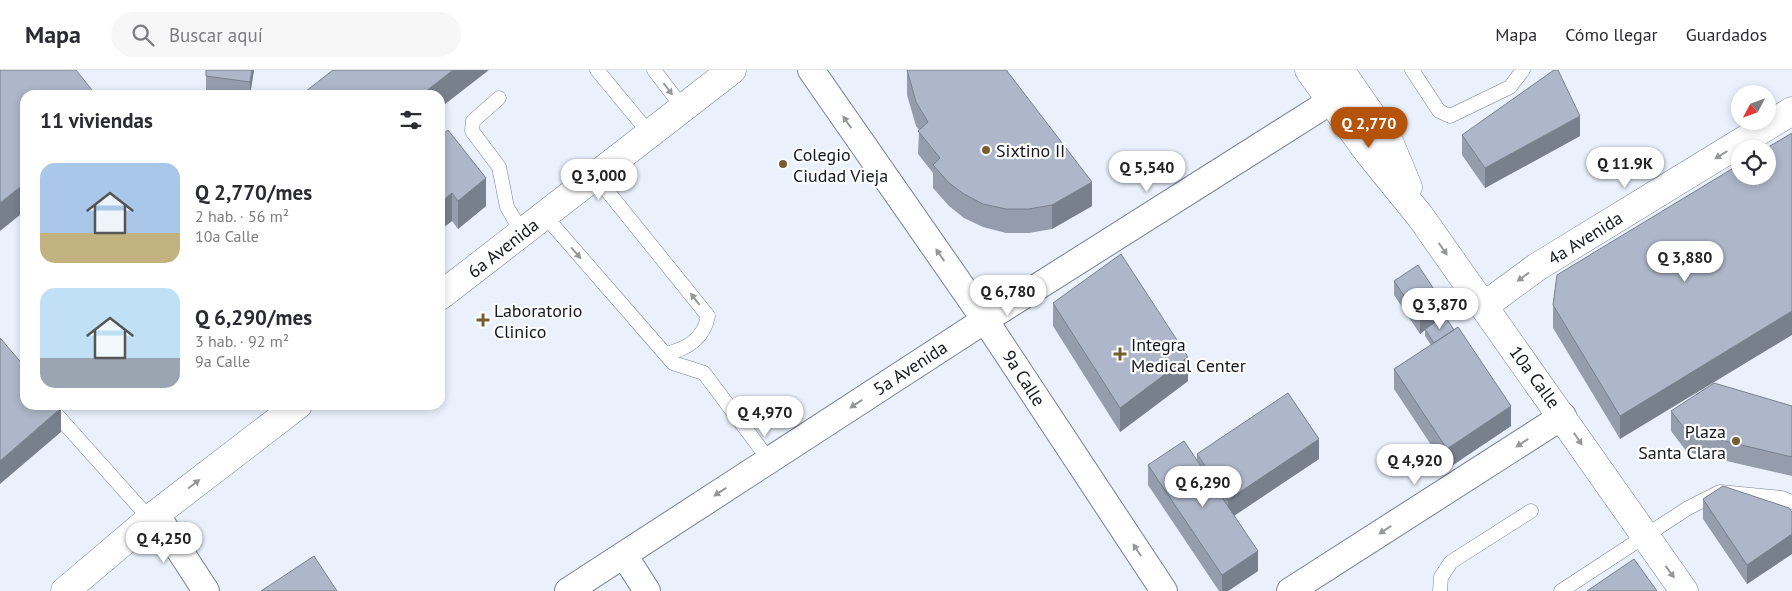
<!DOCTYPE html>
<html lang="es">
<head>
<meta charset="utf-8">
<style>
	:root { --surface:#fff; --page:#f7f7f7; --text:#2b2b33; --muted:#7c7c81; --line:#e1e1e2; --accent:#b45309 }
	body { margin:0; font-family:"PT Sans",sans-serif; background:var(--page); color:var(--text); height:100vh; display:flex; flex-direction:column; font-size:19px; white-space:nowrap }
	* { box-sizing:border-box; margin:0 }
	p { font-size:16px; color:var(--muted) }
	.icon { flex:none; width:28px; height:28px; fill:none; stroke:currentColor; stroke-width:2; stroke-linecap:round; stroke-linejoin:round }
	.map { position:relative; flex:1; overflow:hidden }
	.details { position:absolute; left:20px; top:20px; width:425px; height:320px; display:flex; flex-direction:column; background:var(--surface); border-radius:15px; box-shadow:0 2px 8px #0003 }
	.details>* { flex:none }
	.needle { width:32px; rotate:229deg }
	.tools { position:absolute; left:1731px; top:15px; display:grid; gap:10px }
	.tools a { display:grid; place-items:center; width:45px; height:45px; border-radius:50%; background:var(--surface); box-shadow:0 2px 8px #0003; font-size:25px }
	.price { position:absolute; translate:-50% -42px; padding:0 11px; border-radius:18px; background:#fff; color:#222; font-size:16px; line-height:32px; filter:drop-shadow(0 1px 2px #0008) }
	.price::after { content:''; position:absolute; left:50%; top:30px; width:15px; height:11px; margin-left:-8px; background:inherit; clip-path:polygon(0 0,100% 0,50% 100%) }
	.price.selected { background:var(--accent); color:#fff }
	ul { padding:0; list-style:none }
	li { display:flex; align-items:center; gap:15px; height:125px; padding:0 20px }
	li span { display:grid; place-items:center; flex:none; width:140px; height:100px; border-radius:15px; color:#555 }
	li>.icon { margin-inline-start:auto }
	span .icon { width:60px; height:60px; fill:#fffc; stroke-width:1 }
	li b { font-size:21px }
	h2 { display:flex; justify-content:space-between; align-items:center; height:60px; padding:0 20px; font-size:21px }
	header { display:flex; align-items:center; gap:30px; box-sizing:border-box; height:70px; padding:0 25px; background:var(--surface); border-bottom:1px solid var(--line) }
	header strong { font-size:24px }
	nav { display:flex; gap:28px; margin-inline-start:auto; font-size:18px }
	.search { width:350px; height:45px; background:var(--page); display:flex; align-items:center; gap:12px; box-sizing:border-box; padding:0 18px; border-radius:28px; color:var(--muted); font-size:19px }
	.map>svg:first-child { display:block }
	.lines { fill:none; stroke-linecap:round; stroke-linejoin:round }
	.lane-casing { stroke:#768091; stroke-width:15 }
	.street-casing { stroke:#768091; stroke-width:28 }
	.secondary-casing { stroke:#768091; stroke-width:29 }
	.lane { stroke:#fff; stroke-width:14 }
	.street { stroke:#fff; stroke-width:26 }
	.secondary { stroke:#fff; stroke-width:28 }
	.wall { fill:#959dad }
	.shaded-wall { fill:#79808d }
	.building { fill:#adb7c9; stroke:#79808d }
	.oneway { fill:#959799 }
	.poi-dot { fill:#775d2f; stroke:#fefefe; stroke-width:2 }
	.labels { text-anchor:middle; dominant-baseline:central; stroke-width:4.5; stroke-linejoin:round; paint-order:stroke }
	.poi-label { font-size:18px; fill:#13171d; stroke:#fefefe; text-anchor:start }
	.street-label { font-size:18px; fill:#13171d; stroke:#fefefe }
</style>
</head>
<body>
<header>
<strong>Mapa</strong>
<div class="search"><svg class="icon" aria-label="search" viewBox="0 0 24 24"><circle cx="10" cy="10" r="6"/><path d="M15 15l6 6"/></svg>Buscar aquí</div>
<nav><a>Mapa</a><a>Cómo llegar</a><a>Guardados</a></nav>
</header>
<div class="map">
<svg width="1792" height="521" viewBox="0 0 1792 521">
	<rect width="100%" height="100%" fill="#eaf1fc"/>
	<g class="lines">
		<!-- lane casing -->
		<g class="lane-casing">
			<path id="lane" d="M597 0 650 64
				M654 0 683 38
				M1412 0 1439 41 1450 46 1510 17 1523 0
				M499 28 473 51 472 61 499 97 507 137 523 164
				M596 107 708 246C704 269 687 279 665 284
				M545 146 673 293 704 303 769 390
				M48 335 150 449
				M1440 521 1441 507 1451 492 1531 441
				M1561 521 1688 438 1720 422 1782 428 1792 432"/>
		</g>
		<!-- street casing -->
		<g class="street-casing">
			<path id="street" d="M811 0 985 250 1164 521
				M156 444 206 521
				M624 485 647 521
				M568 521 985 250 1331 31
				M1290 521 1563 346"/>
		</g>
		<!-- secondary casing -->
		<g class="secondary-casing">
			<path id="secondary" d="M1309 0 1368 82 1420 146 1684 521
				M1340 0 1388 69 1408 117
				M440 226 732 0
				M1484 236 1537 197 1792 41
				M65 521 156 444 298 335"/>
		</g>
		<!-- lane -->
		<use href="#lane" class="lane"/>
		<!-- street -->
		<use href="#street" class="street"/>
		<!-- secondary -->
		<use href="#secondary" class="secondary"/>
	</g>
	<!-- wall -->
	<path class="wall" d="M254 0 250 25H238L206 20V6Z
		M907 0 1007 2 1092 136 1052 159 1029 163H1006L983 157 964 148 949 136 933 118V103L918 84 919 60 916 56 907 25Z
		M1792 63 1620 369 1553 258V235Z
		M1462 65 1580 66 1485 118 1462 85Z
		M440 66 486 136 458 159 452 151 440 160Z
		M1394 211 1443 247 1511 356 1447 399 1394 319V299L1431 275 1425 266V260L1420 264 1394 225Z
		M1053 233 1188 311 1120 362 1053 256Z
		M1792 336V406L1687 382 1671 361V341Z
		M1197 384 1319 389 1234 445 1258 501 1228 521H1219L1148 415V395L1197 390Z
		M1703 429 1792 442V484L1747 514 1703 449Z"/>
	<!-- shaded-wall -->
	<path class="shaded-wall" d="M252 0H254L250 25V12Z
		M453 0H489L440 38V25H421Z
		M1580 46V66L1485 118V98Z
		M486 108V136L458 159V131Z
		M1092 112V136L1052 159V135Z
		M25 113V141L0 161V133Z
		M452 123V151L440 160V133Z
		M1443 233V247L1425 259V260L1420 264V249Z
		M1792 241V265L1620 369V346Z
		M1188 287V311L1120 362V338Z
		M1511 336V356L1447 399V379Z
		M61 338V362L0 414V391Z
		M1319 369V389L1228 450V430Z
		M1792 464V484L1747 514V495Z
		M1258 481V501L1228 521H1222V505Z"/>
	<!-- building -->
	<path class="building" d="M0 0H76L96 25H25V113L0 133Z
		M206 0H252L250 12 206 6Z
		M333 0H453L421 25H301Z
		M907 0H1007V1L1092 112 1052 135 1029 139H1006L983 134 964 124 949 113 933 95 940 88 918 61 928 52 916 32Z
		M1554 0H1558L1580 46 1485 98 1462 65Z
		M448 60 486 108 458 131 452 123 440 133V66Z
		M1792 63V241L1620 346 1553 235 1557 205 1740 94V106H1768V79H1765Z
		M1121 184 1188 287 1120 338 1053 233Z
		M1418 195 1443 233 1420 249 1394 211Z
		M1445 246 1454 260 1434 273 1425 259Z
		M1458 257 1511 336 1447 379 1394 299Z
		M0 268 25 297V335H58L61 338 0 391Z
		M1714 313 1792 336V387L1687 362 1671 341Z
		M1288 323 1319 369 1228 430 1197 384Z
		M1184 371 1258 481 1222 505 1148 395Z
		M1723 416 1789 438 1792 442V464L1747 495 1703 429Z
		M314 486 337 521H261Z
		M1634 489 1657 521H1587Z"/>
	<!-- one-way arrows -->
	<defs><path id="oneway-solid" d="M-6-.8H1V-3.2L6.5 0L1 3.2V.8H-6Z" transform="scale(1.25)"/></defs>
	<g class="oneway">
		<use href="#oneway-solid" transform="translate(668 19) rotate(53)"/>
		<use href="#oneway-solid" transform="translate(847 52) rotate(-125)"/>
		<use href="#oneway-solid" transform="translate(1721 85) rotate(148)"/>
		<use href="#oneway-solid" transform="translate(1443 179) rotate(55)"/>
		<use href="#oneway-solid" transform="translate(576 183) rotate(49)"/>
		<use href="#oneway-solid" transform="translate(940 185) rotate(-125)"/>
		<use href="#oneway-solid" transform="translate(1523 207) rotate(144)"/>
		<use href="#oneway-solid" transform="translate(695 229) rotate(-128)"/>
		<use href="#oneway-solid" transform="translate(856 334) rotate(147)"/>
		<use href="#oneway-solid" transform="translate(1578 369) rotate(56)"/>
		<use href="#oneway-solid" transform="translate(1522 373) rotate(147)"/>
		<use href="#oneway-solid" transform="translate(194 414) rotate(-37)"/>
		<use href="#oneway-solid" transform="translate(720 422) rotate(147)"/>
		<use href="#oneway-solid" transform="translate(1385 460) rotate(147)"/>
		<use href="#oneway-solid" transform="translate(1137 480) rotate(-123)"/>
		<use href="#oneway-solid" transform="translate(1670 502) rotate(54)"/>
	</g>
	<!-- markers -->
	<g class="poi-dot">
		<circle cx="986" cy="80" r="5"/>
		<circle cx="783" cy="94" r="5"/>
		<path d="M480.5 242.5h5v5h5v5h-5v5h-5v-5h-5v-5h5z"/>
		<path d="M1117.5 276.5h5v5h5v5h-5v5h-5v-5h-5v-5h5z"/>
		<circle cx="1736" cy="371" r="5"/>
	</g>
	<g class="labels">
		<!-- poi labels -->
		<g class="poi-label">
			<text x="996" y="80">Sixtino II</text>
			<text x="793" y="84">Colegio<tspan x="793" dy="21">Ciudad Vieja</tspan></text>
			<text x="494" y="240">Laboratorio<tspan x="494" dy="21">Clinico</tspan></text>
			<text x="1131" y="274">Integra<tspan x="1131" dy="21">Medical Center</tspan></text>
			<text x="1726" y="361" text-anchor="end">Plaza<tspan x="1726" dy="21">Santa Clara</tspan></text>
		</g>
		<!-- street labels -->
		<g class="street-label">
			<text transform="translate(1585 168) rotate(-32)">4a Avenida</text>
			<text transform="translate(503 178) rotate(-38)">6a Avenida</text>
			<text transform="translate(910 298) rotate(-33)">5a Avenida</text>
			<text transform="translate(1535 307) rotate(54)">10a Calle</text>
			<text transform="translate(1024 308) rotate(57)">9a Calle</text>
		</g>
	</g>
</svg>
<div class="tools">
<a><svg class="needle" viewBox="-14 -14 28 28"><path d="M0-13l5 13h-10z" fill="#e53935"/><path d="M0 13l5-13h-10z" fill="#7c7c81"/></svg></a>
<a><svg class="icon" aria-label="locate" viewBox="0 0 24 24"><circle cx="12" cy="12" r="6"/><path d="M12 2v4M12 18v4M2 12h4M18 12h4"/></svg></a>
</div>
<b class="price selected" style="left:1369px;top:79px">Q 2,770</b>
<b class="price" style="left:1625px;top:119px">Q 11.9K</b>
<b class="price" style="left:1147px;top:123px">Q 5,540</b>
<b class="price" style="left:599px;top:131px">Q 3,000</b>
<b class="price" style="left:1685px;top:213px">Q 3,880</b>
<b class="price" style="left:1008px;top:247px">Q 6,780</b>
<b class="price" style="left:1440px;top:260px">Q 3,870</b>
<b class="price" style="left:765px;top:368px">Q 4,970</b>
<b class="price" style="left:1415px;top:416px">Q 4,920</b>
<b class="price" style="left:1203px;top:438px">Q 6,290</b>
<b class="price" style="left:164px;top:494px">Q 4,250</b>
<section class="details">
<h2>11 viviendas<svg class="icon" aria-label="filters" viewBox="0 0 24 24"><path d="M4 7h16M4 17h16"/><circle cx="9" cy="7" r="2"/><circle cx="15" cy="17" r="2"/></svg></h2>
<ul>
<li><span style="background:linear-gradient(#a9c7e8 70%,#c2b280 0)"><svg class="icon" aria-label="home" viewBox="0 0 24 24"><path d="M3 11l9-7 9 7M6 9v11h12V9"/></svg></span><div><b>Q 2,770/mes</b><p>2 hab. · 56 m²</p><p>10a Calle</p></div></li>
<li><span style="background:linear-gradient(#bfe0f5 70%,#9aa5b1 0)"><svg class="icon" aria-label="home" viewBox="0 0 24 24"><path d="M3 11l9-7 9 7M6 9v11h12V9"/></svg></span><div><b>Q 6,290/mes</b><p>3 hab. · 92 m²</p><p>9a Calle</p></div></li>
</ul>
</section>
</div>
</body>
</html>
